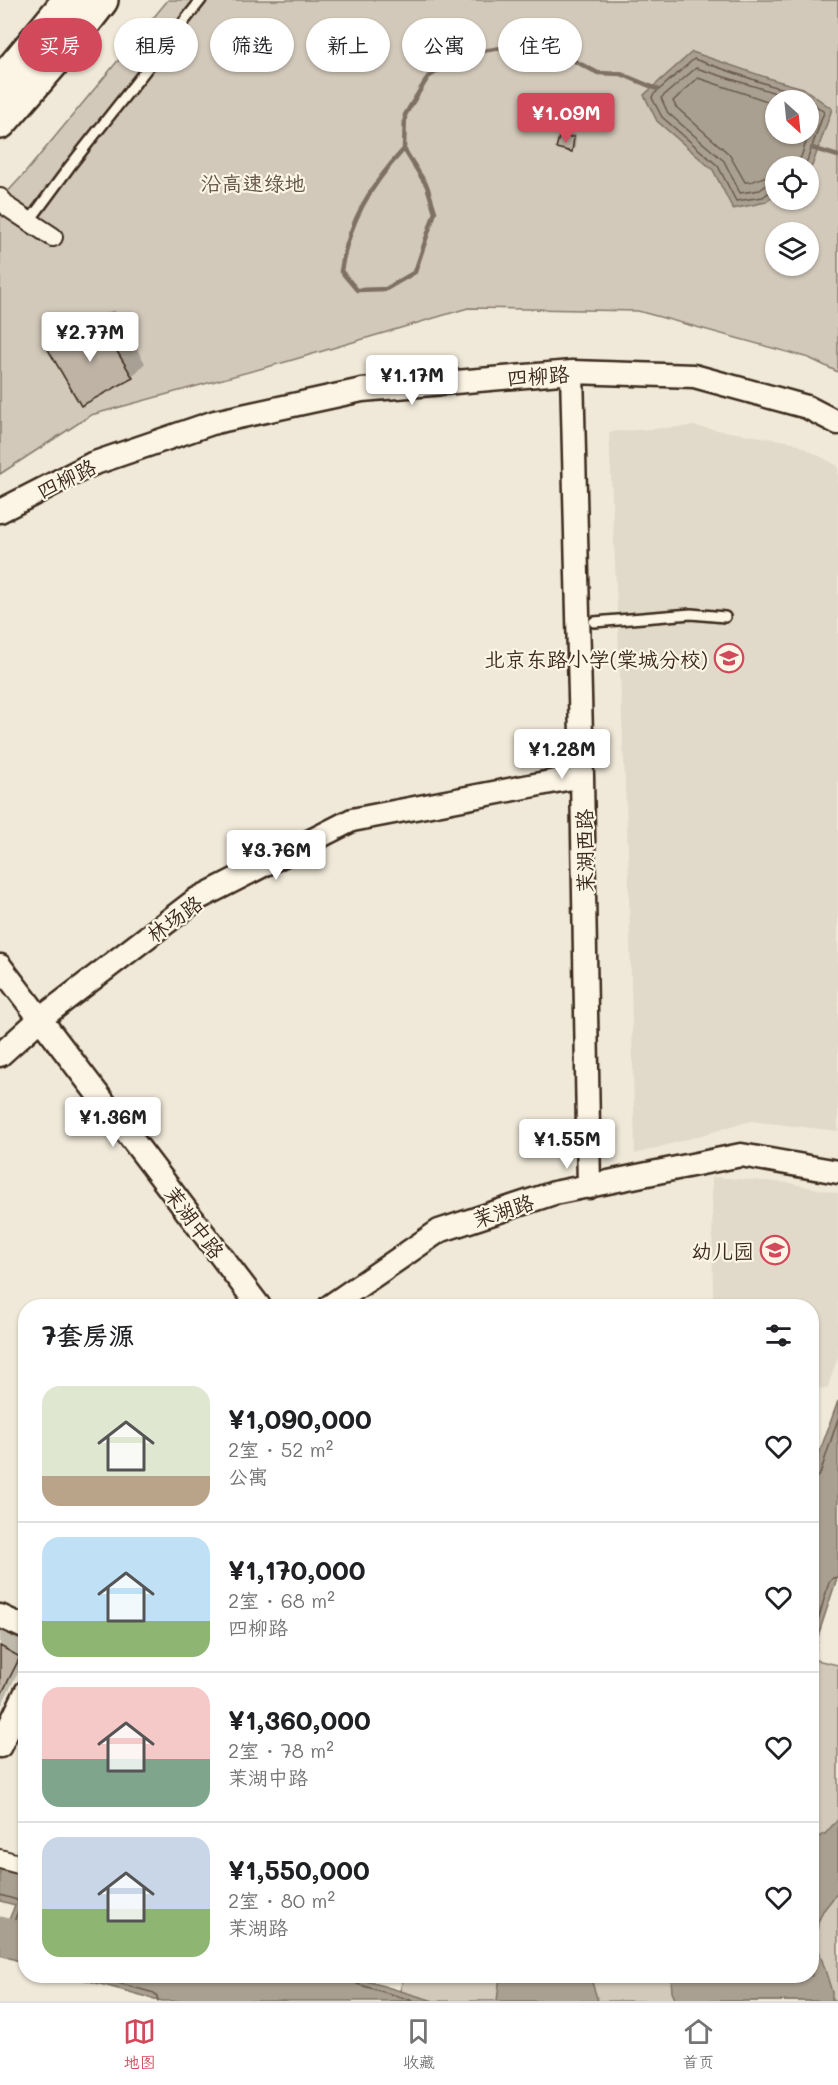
<!DOCTYPE html>
<html lang="zh">
<head>
<meta charset="utf-8">
<style>
	:root { --surface:#fff; --page:#f2f2f2; --text:#202124; --muted:#757577; --line:#e0e0e0; --accent:#d1495b }
	body { margin:0; font-family:Mali,"LXGW WenKai TC",sans-serif; background:var(--page); color:var(--text); height:100vh; display:flex; flex-direction:column; font-size:22px; white-space:nowrap }
	* { box-sizing:border-box; margin:0 }
	p { font-size:20px; color:var(--muted) }
	.icon { flex:none; width:33px; height:33px; fill:none; stroke:currentColor; stroke-width:2; stroke-linecap:round; stroke-linejoin:round }
	.map { position:relative; flex:1; overflow:hidden }
	.drawer { position:absolute; left:18px; top:1299px; width:801px; height:684px; display:flex; flex-direction:column; background:var(--surface); border-radius:24px; box-shadow:0 2px 4px #0004 }
	.drawer>* { flex:none }
	.guide { position:absolute; left:18px; top:18px; width:802px; height:54px; display:flex; gap:12px }
	.needle { width:39px; rotate:153deg }
	.buttons { position:absolute; left:765px; top:90px; display:grid; gap:12px }
	.buttons a { display:grid; place-items:center; width:54px; height:54px; border-radius:50%; background:var(--surface); box-shadow:0 2px 4px #0004; font-size:30px }
	.price { position:absolute; translate:-50% -51px; padding:0 14px; border-radius:6px; background:#fff; color:#222; font-size:20px; line-height:39px; filter:drop-shadow(0 2px 3px #0008) }
	.price::after { content:''; position:absolute; left:50%; top:36px; width:18px; height:14px; margin-left:-9px; background:inherit; clip-path:polygon(0 0,100% 0,50% 100%) }
	.price.on { background:var(--accent); color:#fff }
	ul { padding:0; list-style:none }
	li { display:flex; align-items:center; gap:18px; height:150px; padding:0 24px }
	li+li { border-top:2px solid var(--line) }
	li span { display:grid; place-items:center; flex:none; width:168px; height:120px; border-radius:18px; color:#555 }
	li>.icon { margin-inline-start:auto }
	span .icon { width:72px; height:72px; fill:#fffc; stroke-width:1 }
	li b { font-size:26px }
	h2 { display:flex; justify-content:space-between; align-items:center; height:72px; padding:0 24px; font-size:26px }
	.pill { padding:0 21px; border-radius:27px; background:var(--surface); box-shadow:0 2px 4px #0004; font-size:21px; line-height:54px }
	.pill.on { background:var(--accent); color:#fff }
	.menu { display:flex; justify-content:space-around; align-items:center; height:84px; border-top:2px solid var(--line); background:var(--surface); font-size:16px; color:var(--muted) }
	.menu a { display:grid; justify-items:center; gap:3px }
	.menu .on { color:var(--accent) }
	.map>svg:first-child { display:block }
	.built { fill:#e1d9c9 }
	.green { fill:#d2c9ba; stroke:#867a6c; stroke-width:1.5; fill-rule:evenodd }
	.water { fill:#aaa091; stroke:#7e7163; stroke-width:1.5; fill-rule:evenodd }
	.shadow { fill:#0003 }
	.lines { fill:none; stroke-linecap:round; stroke-linejoin:round }
	.shore { stroke:#67594c; stroke-width:1.5 }
	.stream { stroke:#7e7163; stroke-width:4.5 }
	.river { stroke:#aaa091; stroke-width:27 }
	.building { fill:#beb3a4; stroke:#3b2a1e; stroke-width:1.5 }
	.service-casing { stroke:#3b2a1e; stroke-width:14 }
	.minor-casing { stroke:#3b2a1e; stroke-width:22 }
	.tertiary-casing { stroke:#3b2a1e; stroke-width:27 }
	.motorway-casing { stroke:#3b2a1e; stroke-width:38 }
	.service { stroke:#fcf5e5; stroke-width:9 }
	.minor { stroke:#fcf5e5; stroke-width:18 }
	.tertiary { stroke:#fcf5e5; stroke-width:22 }
	.motorway { stroke:#fcf5e5; stroke-width:33 }
	.labels { text-anchor:middle; dominant-baseline:central; stroke-width:4.5; stroke-linejoin:round; paint-order:stroke }
	.park-label { font-size:21px; fill:#615245; stroke:#fcf5e5 }
	.street-label { font-size:21px; fill:#3b2a1e; stroke:#fcf5e5 }
	.poi-label { font-size:21px; fill:#3b2a1e; stroke:#fcf5e5; text-anchor:end }
</style>
</head>
<body>
<div class="map">
<svg width="838" height="2001" viewBox="0 0 838 2001">
	<rect width="100%" height="100%" fill="#f0e9d9"/>
	<filter id="ink" filterUnits="userSpaceOnUse"><feTurbulence type="fractalNoise" baseFrequency=".0167" numOctaves="2"/><feDisplacementMap in="SourceGraphic" scale="12" xChannelSelector="R" yChannelSelector="G"/><feConvolveMatrix kernelMatrix="1 2 1 2 8 2 1 2 1" color-interpolation-filters="sRGB"/></filter>
	<g filter="url(#ink)">
		<!-- built -->
		<path class="built" d="M692 426 793 442 838 466V1131L751 1121 635 1154 628 850 609 432Z
			M712 1177 789 1183 838 1193V1357L827 1389 812 1387V1306H713Z"/>
		<!-- green -->
		<path class="green" d="M168 0H838V372L809 358 638 311 468 308 289 361 91 415 0 474V200L25 173ZM776 100H808V134H776ZM776 166H808V200H776ZM776 232H808V266H776Z
			M812 1659 838 1665V2001H397L404 1976H812Z"/>
		<!-- water -->
		<path class="water" d="M692 52 774 80 803 88 832 109 812 166 809 168 808 166H776L775 195 766 202 733 209 713 170 657 121 644 95ZM776 100H808V134H776Z
			M838 1401V1575L819 1633 812 1669V1483L820 1451Z
			M838 1819V1892L823 1911 818 1922 816 1941 832 1992V2001H676L672 1992 671 1976H812V1841L825 1834Z
			M0 1869 25 1877V1963L0 1955V1942L15 1905 0 1901Z
			M71 1976H350L434 2001H162Z
			M500 1976H590L598 2001H497Z"/>
		<!-- shadow -->
		<path class="shadow" d="M564 134 576 135 575 147 572 150 561 137Z
			M114 310 145 363 132 377 48 347 61 333Z
			M0 1625 26 1639V1657L0 1708Z"/>
		<g class="lines">
			<!-- shore -->
			<path class="shore" d="M776 104 698 78 673 101 676 107 729 154 745 182C757 183 764 174 776 174
				M795 166 801 157 815 116 808 109
				M776 183 768 184 760 190 740 193 724 161 668 113 661 98 696 68 798 100
				M776 190 771 191 763 197 736 201 718 166 662 117 652 98 653 95 694 59 772 86 800 93 824 112 807 161 803 166
				M812 1479 816 1478 820 1474 838 1419
				M812 1641 829 1582 833 1578 838 1577
				M0 1895 17 1900 20 1906 8 1938 0 1941
				M93 1976 154 1993 157 1996 158 2001
				M353 1976 354 1980 357 1984 414 2001"/>
			<!-- stream -->
			<path class="stream" d="M812 148 838 156
				M404 149C370 186 349 221 341 271L357 290 386 289 415 272 435 212 427 186 404 149 405 115 428 77 451 62 476 52 520 45 555 51 598 73 621 74 657 89"/>
			<!-- river -->
			<path class="river" d="M0 1930 26 1937"/>
		</g>
		<!-- building -->
		<path class="building" d="M559 137H574L572 152 556 148Z
			M100 323 133 378 81 406 46 346Z
			M0 1646 20 1657 0 1697Z"/>
		<g class="lines">
			<!-- service casing -->
			<g class="service-casing">
				<path id="service" d="M28 223 70 166 201 0
					M594 622 691 614 725 617"/>
			</g>
			<!-- minor casing -->
			<g class="minor-casing">
				<path id="minor" d="M0 198 9 208 53 237
					M0 1859 26 1866"/>
			</g>
			<!-- tertiary casing -->
			<g class="tertiary-casing">
				<path id="tertiary" d="M572 372 582 776 589 1187
					M0 511 92 464 215 422 362 390 572 372 694 376 807 407 838 423
					M0 966 259 1306
					M0 1055 40 1019 197 899 352 820 582 776
					M330 1306 439 1231 554 1193 741 1155 838 1172
					M0 1616 26 1628
					M0 1746 26 1692"/>
			</g>
			<!-- motorway casing -->
			<g class="motorway-casing">
				<path id="motorway" d="M0 85 70 0
					M0 122 60 53 101 0"/>
			</g>
			<!-- service -->
			<use href="#service" class="service"/>
			<!-- minor -->
			<use href="#minor" class="minor"/>
			<!-- tertiary -->
			<use href="#tertiary" class="tertiary"/>
			<!-- motorway -->
			<use href="#motorway" class="motorway"/>
		</g>
	</g>
	<!-- icons -->
	<defs>
		<g id="school-ring" transform="scale(1.5)"><circle r="9.5" fill="#fcf5e5" stroke="#d1495b" stroke-width="1.5"/><path d="M0-5L7-2L0 1L-7-2ZM-4 1L0 2.5L4 1V4Q0 6-4 4Z" fill="#d1495b"/></g>
	</defs>
	<g fill-rule="evenodd">
		<use href="#school-ring" x="729" y="658"/>
		<use href="#school-ring" x="775" y="1250"/>
	</g>
	<g class="labels">
		<!-- park labels -->
		<g class="park-label">
			<text x="253" y="182">沿高速绿地</text>
		</g>
		<!-- street labels -->
		<g class="street-label">
			<text transform="translate(538 375) rotate(-4)">四柳路</text>
			<text transform="translate(66 478) rotate(-26)">四柳路</text>
			<text transform="translate(584 851) rotate(-91)">茉湖西路</text>
			<text transform="translate(174 918) rotate(-36)">林场路</text>
			<text transform="translate(503 1210) rotate(-18)">茉湖路</text>
			<text transform="translate(195 1222) rotate(53)">茉湖中路</text>
		</g>
		<!-- poi labels -->
		<g class="poi-label">
			<text x="708" y="658">北京东路小学(棠城分校)</text>
			<text x="754" y="1250">幼儿园</text>
		</g>
	</g>
</svg>
<div class="buttons">
<a><svg class="needle" viewBox="-14 -14 28 28"><path d="M0-13l5 13h-10z" fill="#e53935"/><path d="M0 13l5-13h-10z" fill="#757577"/></svg></a>
<a><svg class="icon" aria-label="locate" viewBox="0 0 24 24"><circle cx="12" cy="12" r="6"/><path d="M12 2v4M12 18v4M2 12h4M18 12h4"/></svg></a>
<a><svg class="icon" aria-label="layers" viewBox="0 0 24 24"><path d="M12 4l9 5-9 5-9-5zM3 14l9 5 9-5"/></svg></a>
</div>
<b class="price on" style="left:566px;top:144px">¥1.09M</b>
<b class="price" style="left:90px;top:363px">¥2.77M</b>
<b class="price" style="left:412px;top:406px">¥1.17M</b>
<b class="price" style="left:562px;top:780px">¥1.28M</b>
<b class="price" style="left:276px;top:881px">¥3.76M</b>
<b class="price" style="left:113px;top:1148px">¥1.36M</b>
<b class="price" style="left:567px;top:1170px">¥1.55M</b>
<div class="guide">
<a class="pill on">买房</a>
<a class="pill">租房</a>
<a class="pill">筛选</a>
<a class="pill">新上</a>
<a class="pill">公寓</a>
<a class="pill">住宅</a>
</div>
<section class="drawer">
<h2>7套房源<svg class="icon" aria-label="filters" viewBox="0 0 24 24"><path d="M4 7h16M4 17h16"/><circle cx="9" cy="7" r="2"/><circle cx="15" cy="17" r="2"/></svg></h2>
<ul>
<li><span style="background:linear-gradient(#dfe7d0 75%,#b9a48a 0)"><svg class="icon" aria-label="home" viewBox="0 0 24 24"><path d="M3 11l9-7 9 7M6 9v11h12V9"/></svg></span><div><b>¥1,090,000</b><p>2室 · 52 m²</p><p>公寓</p></div><svg class="icon" aria-label="heart" viewBox="0 0 24 24"><path d="M12 20l-8-8c-3-5 5-10 8-4 3-6 11-1 8 4z"/></svg></li>
<li><span style="background:linear-gradient(#bfe0f5 70%,#8fb573 0)"><svg class="icon" aria-label="home" viewBox="0 0 24 24"><path d="M3 11l9-7 9 7M6 9v11h12V9"/></svg></span><div><b>¥1,170,000</b><p>2室 · 68 m²</p><p>四柳路</p></div><svg class="icon" aria-label="heart" viewBox="0 0 24 24"><path d="M12 20l-8-8c-3-5 5-10 8-4 3-6 11-1 8 4z"/></svg></li>
<li><span style="background:linear-gradient(#f6c9c9 60%,#7fa58c 0)"><svg class="icon" aria-label="home" viewBox="0 0 24 24"><path d="M3 11l9-7 9 7M6 9v11h12V9"/></svg></span><div><b>¥1,360,000</b><p>2室 · 78 m²</p><p>茉湖中路</p></div><svg class="icon" aria-label="heart" viewBox="0 0 24 24"><path d="M12 20l-8-8c-3-5 5-10 8-4 3-6 11-1 8 4z"/></svg></li>
<li><span style="background:linear-gradient(#c9d6e8 60%,#8fb573 0)"><svg class="icon" aria-label="home" viewBox="0 0 24 24"><path d="M3 11l9-7 9 7M6 9v11h12V9"/></svg></span><div><b>¥1,550,000</b><p>2室 · 80 m²</p><p>茉湖路</p></div><svg class="icon" aria-label="heart" viewBox="0 0 24 24"><path d="M12 20l-8-8c-3-5 5-10 8-4 3-6 11-1 8 4z"/></svg></li>
</ul>
</section>
</div>
<nav class="menu">
<a class="on"><svg class="icon" aria-label="map" viewBox="0 0 24 24"><path d="M3 6l6-2 6 2 6-2v14l-6 2-6-2-6 2zM9 4v14M15 6v14"/></svg>地图</a>
<a><svg class="icon" aria-label="saved" viewBox="0 0 24 24"><path d="M7 4h10v16l-5-4-5 4z"/></svg>收藏</a>
<a><svg class="icon" aria-label="home" viewBox="0 0 24 24"><path d="M3 11l9-7 9 7M6 9v11h12V9"/></svg>首页</a>
</nav>
</body>
</html>
